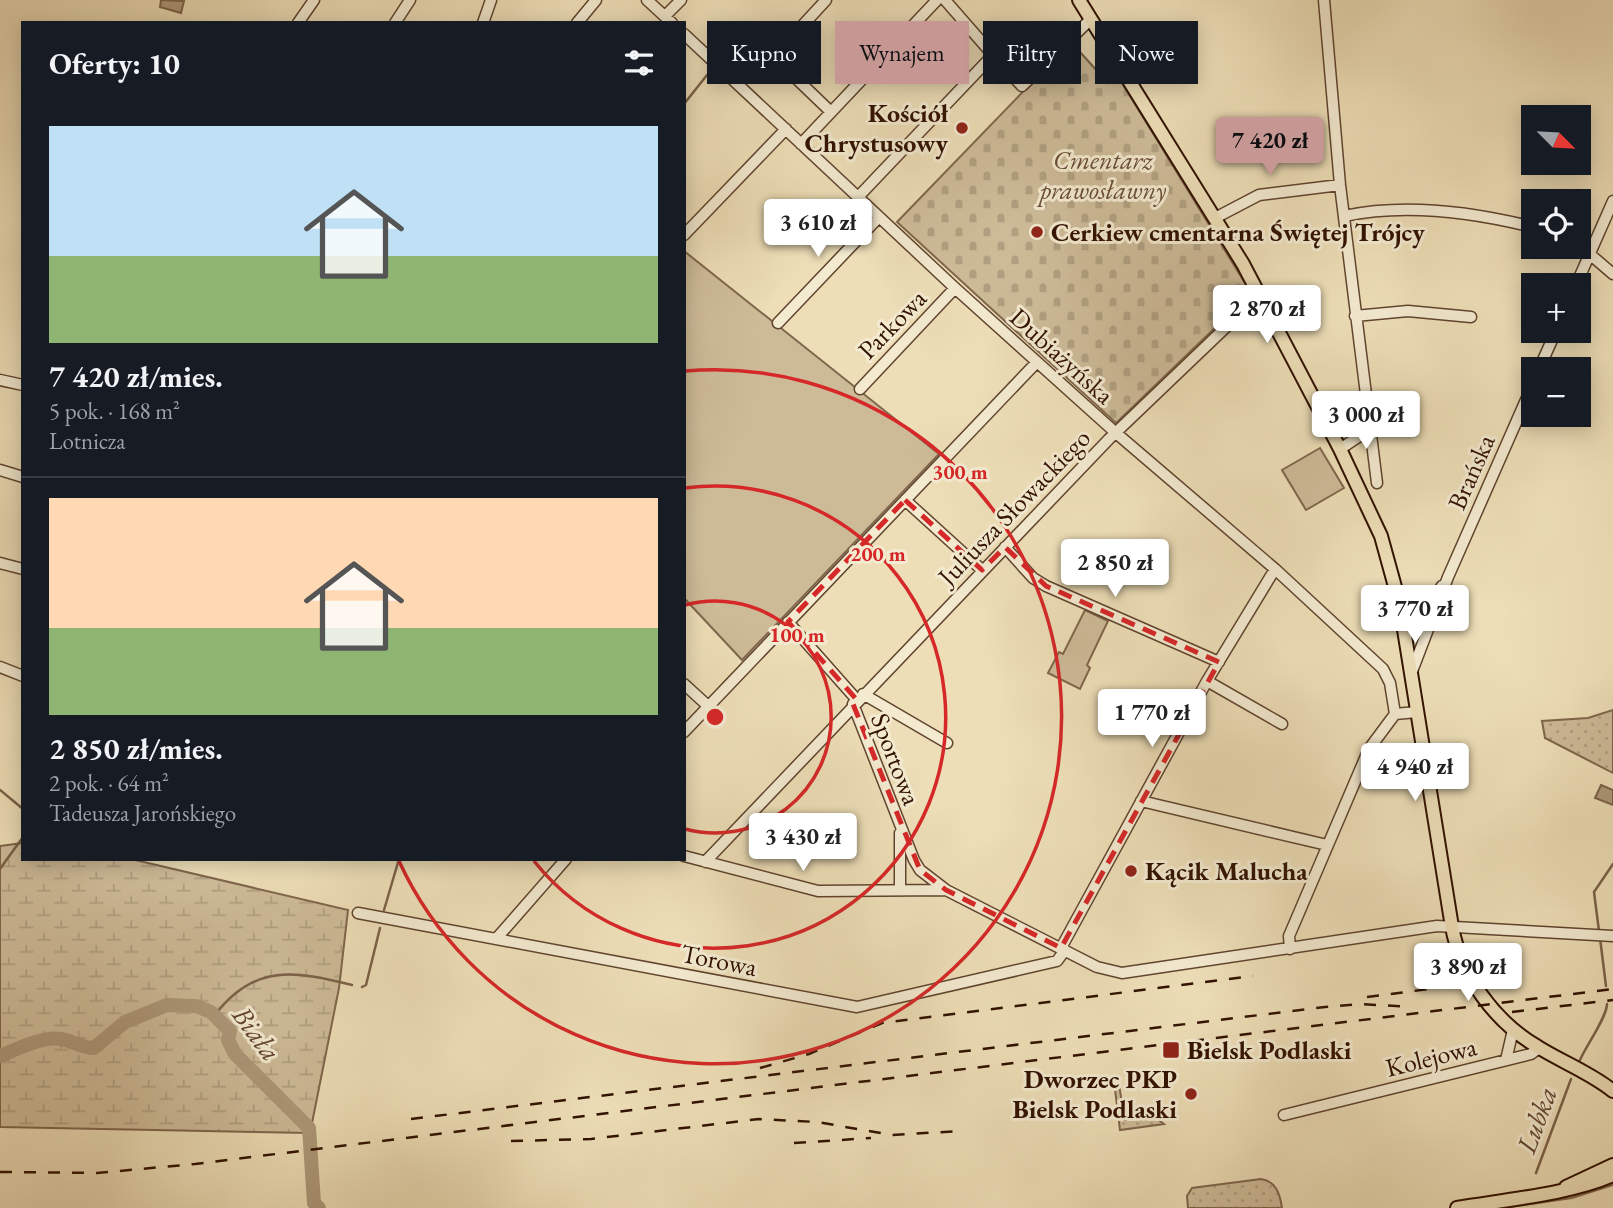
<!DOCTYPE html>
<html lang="pl">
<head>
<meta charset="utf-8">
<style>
	:root { --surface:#171b24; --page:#20242c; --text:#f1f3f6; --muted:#9ea1a6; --line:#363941; --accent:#c59692 }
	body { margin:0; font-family:"EB Garamond",serif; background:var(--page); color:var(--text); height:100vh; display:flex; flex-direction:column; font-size:26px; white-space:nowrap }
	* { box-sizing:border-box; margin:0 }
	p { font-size:23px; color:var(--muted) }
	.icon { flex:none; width:38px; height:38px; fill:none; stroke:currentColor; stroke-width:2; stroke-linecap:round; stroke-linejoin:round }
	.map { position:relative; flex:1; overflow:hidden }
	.details { position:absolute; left:21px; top:21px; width:665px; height:840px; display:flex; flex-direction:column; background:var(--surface); border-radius:0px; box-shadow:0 4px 18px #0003 }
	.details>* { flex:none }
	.top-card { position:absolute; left:707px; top:21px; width:665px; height:63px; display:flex; gap:14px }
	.needle { width:46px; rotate:114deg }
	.controls { position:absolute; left:1521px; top:105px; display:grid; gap:14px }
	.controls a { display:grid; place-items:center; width:70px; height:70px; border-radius:0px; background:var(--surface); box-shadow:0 4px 18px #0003; font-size:35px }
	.price { position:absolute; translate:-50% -60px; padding:0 16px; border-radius:7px; background:#fff; color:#222; font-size:23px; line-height:46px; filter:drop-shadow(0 2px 4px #0008) }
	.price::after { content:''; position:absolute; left:50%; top:42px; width:21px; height:16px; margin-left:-10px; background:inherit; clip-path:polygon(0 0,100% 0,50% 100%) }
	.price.active { background:var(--accent); color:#111 }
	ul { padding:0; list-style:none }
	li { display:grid; align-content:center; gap:14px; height:371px; padding:0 28px }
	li+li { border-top:2px solid var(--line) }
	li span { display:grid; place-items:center; height:217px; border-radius:0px; color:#555 }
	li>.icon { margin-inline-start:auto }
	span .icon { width:126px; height:126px; fill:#fffc; stroke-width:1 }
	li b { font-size:30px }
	h2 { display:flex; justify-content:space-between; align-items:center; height:84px; padding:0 28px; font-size:30px }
	.tag { padding:0 24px; border-radius:0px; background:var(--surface); box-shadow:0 4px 18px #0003; font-size:24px; line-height:63px }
	.tag.active { background:var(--accent); color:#111 }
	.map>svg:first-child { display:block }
	.grass { fill:url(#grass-dots); stroke:#7f664c; stroke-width:2 }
	.wetland { fill:url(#wetland-marsh); stroke:#7f664c; stroke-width:2 }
	.cemetery { fill:url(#cemetery-stones); stroke:#7f664c; stroke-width:2 }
	.green { fill:#cdbb98; stroke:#7f664c; stroke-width:2 }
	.water { fill:#ad9879; stroke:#7b6249; stroke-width:2 }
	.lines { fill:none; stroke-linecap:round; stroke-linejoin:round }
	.stream { stroke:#7b6249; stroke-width:2.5 }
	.river { stroke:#ad9879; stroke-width:14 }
	.minor-casing { stroke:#60442e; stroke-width:13 }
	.major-casing { stroke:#311100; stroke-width:16 }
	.minor { stroke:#f3ead0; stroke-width:10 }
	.major { stroke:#eddeb7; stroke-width:12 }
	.rail { stroke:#311100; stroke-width:2.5; stroke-dasharray:12 12; stroke-linecap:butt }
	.marked { fill:none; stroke:#d62828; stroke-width:5; stroke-dasharray:14 9; stroke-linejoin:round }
	.ring { fill:none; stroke:#d62828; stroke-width:3.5 }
	.poi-dot { fill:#8f2418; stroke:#f3ead0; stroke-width:2.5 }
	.labels { text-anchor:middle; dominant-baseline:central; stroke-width:6; stroke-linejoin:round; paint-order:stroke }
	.poi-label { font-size:26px; font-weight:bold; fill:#311100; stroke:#f3ead0; text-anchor:start }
	.park-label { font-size:26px; font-style:italic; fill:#684c35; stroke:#f3ead0 }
	.street-label { font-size:26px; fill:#311100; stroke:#f3ead0 }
	.water-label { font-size:28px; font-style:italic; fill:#634730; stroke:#f3ead0 }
	.centre { fill:#d62828; stroke:#f3ead0; stroke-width:3.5 }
	.ring-label { font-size:21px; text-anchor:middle; font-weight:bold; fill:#d62828; stroke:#f3ead0; stroke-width:6; stroke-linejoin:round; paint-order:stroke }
</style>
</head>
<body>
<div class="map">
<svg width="1613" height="1208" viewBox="0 0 1613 1208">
	<defs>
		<pattern id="grass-dots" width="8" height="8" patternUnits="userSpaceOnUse" patternTransform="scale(1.75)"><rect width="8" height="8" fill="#cdbb98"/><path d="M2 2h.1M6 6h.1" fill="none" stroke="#b0a081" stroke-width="1.8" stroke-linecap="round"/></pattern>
		<pattern id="wetland-marsh" width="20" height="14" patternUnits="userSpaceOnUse" patternTransform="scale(1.75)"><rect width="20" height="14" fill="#cdbb98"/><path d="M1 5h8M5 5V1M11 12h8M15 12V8" fill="none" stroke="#b0a081"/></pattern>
		<pattern id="cemetery-stones" width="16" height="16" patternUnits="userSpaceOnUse" patternTransform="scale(1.75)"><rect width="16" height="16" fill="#cdbb98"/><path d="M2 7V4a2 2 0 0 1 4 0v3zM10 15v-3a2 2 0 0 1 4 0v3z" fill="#b0a081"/></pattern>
	</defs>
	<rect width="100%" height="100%" fill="#eddeb7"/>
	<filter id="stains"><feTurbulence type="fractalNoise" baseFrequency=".00286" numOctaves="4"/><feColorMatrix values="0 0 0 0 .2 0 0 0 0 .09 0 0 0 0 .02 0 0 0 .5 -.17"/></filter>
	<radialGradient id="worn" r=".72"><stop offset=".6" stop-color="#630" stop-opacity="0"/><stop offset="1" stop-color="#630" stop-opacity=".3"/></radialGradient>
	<!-- grass -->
	<path class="grass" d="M1613 710V773L1545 738 1542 721 1588 718Z
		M1114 1081 1119 1085 1125 1120 1155 1117 1164 1124 1120 1130Z
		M1613 1178V1185L1572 1198 1503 1208 1569 1196Z
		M1261 1179C1276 1181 1280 1194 1282 1208H1188L1187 1196 1192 1188Z"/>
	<!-- wetland -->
	<path class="wetland" d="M23 843V859H131L348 910 339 988 310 1133 0 1127V846Z"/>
	<!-- cemetery -->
	<path class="cemetery" d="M1071 42 1108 83 1117 75 1248 288 1245 299 1116 423 897 222Z"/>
	<!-- green -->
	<path class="green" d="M684 251 939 454 742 660 684 598Z
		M1320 448 1344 488 1306 510 1282 470Z
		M1085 610 1108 621 1087 665 1090 668 1080 689 1048 673 1059 652 1063 654Z"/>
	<!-- water -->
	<path class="water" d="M161 0 184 1 181 13 160 7Z
		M1601 785 1613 790V805L1595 798Z"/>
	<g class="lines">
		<!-- stream -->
		<path class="stream" d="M684 104 707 75
			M0 790 23 809
			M0 869 23 837
			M384 910 399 859
			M1599 931 1594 892 1613 864
			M1600 938 1606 986
			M362 987 366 985 380 928
			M215 1015C254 963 296 971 352 985
			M1580 1060C1586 1046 1607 1017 1607 1004
			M1536 1173 1571 1079"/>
		<!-- river -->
		<path class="river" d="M0 1056C17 1049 42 1036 61 1039 73 1041 82 1048 94 1048L125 1022 167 1005 196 1006 211 1012 230 1031 228 1040 235 1054 309 1128 314 1203 319 1208"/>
		<!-- minor casing -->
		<g class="minor-casing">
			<path id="minor" d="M647 0 672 23
				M826 0 778 52 780 63 831 112
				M945 0 993 55
				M1324 0 1340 185 1377 483
				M665 16 681 0
				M298 23 314 0
				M395 23 410 0
				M483 23 491 0
				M577 23 596 0
				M684 34 955 288 1116 433 1275 569 1383 669 1390 683 1395 714
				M801 144 937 0
				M858 197 993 55 1022 86 1091 19
				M1344 216C1404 203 1473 212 1533 227
				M1215 218 1259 195 1340 185
				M684 235 786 129
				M1578 244 1613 274
				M1576 285 1613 201
				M1355 316 1408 311 1471 317
				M778 323 879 217
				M1539 369 1556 331
				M0 380 23 385
				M860 389 955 288
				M1340 449 1361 435 1368 426
				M0 470 23 477
				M905 500 982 570
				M1005 547 1033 578 1046 586 1219 662
				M0 563 23 569
				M788 622 857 700
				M1431 626 1416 629 1403 623 1429 603 1442 586
				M0 667 23 676
				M1411 674 1448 577 1533 384
				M1207 681 1282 724
				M684 684 708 706
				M863 694 947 743
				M853 704 914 860 920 870 946 890
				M684 732 1037 362
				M1141 801 1327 845
				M900 833V889
				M684 856 818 891 946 890 1097 967 1122 973 1437 926 1613 936
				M705 862 1109 439 1245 309 1262 298
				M358 913 857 1007 1057 961 1065 950
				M496 939 566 859
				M1061 948 1207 681 1275 569
				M1290 949 1289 936 1369 749 1395 714 1417 712
				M1506 1060 1513 1030
				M1284 1115 1531 1054 1539 1048"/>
		</g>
		<!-- major casing -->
		<g class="major-casing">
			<path id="major" d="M1079 0 1243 264 1340 449 1381 536 1400 605 1452 927C1461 976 1495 1022 1538 1047 1562 1062 1591 1073 1613 1091
				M1566 1187 1613 1165
				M1457 1208C1504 1200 1571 1194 1613 1175"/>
		</g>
		<!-- minor -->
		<use href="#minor" class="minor"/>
		<!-- major -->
		<use href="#major" class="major"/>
		<!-- rail -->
		<path class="rail" d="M1367 997 1437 988
			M1512 1012 1613 1000
			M760 1068 809 1054 882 1023 1253 976
			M411 1119 1325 1007 1360 1004 1412 1007
			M511 1141 591 1139 759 1119 817 1122 892 1135 960 1131
			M794 1143 871 1138
			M0 1172 97 1173 195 1164 1613 989"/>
	</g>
	<!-- marked area -->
	<path class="marked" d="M905 500 982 570 1005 547 1046 586 1219 662 1061 948 946 890 920 870 853 704 857 700 788 622Z"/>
	<!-- distance rings -->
	<g class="ring">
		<path d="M685 605A116 116 0 1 1 685 829"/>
		<path d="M685 488A231 231 0 1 1 534 861"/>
		<path d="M685 371A347 347 0 1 1 399 861"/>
	</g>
	<!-- markers -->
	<g class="poi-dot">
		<circle cx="962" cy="128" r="7"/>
		<circle cx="1037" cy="232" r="7"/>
		<circle cx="1131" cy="871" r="7"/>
		<rect x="1162" y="1041" width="18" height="18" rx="3.5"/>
		<circle cx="1191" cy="1094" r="7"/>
	</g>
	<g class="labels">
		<!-- poi labels -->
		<g class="poi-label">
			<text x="948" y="113" text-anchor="end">Kościół<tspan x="948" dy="30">Chrystusowy</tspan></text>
			<text x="1051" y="232">Cerkiew cmentarna Świętej Trójcy</text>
			<text x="1145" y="871">Kącik Malucha</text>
			<text x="1187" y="1050">Bielsk Podlaski</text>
			<text x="1177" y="1079" text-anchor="end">Dworzec PKP<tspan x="1177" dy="30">Bielsk Podlaski</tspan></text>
		</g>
		<!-- park labels -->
		<g class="park-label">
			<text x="1103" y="160">Cmentarz<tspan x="1103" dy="30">prawosławny</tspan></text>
		</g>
		<!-- street labels -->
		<g class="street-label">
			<text transform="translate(892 324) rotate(-46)">Parkowa</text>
			<text transform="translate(1062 356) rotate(42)">Dubiażyńska</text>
			<text transform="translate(1471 472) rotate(-66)">Brańska</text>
			<text transform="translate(1014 507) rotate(-46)">Juliusza Słowackiego</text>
			<text transform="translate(896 759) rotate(69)">Sportowa</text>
			<text transform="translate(719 960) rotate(11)">Torowa</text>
			<text transform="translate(1431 1057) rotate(-14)">Kolejowa</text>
		</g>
		<!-- water labels -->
		<g class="water-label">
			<text transform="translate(257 1033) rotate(54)">Biała</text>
			<text transform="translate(1536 1120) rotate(-70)">Lubka</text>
		</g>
	</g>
	<circle cx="715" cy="717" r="10" class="centre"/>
	<g class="ring-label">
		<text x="960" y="479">300 m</text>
		<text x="878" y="561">200 m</text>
		<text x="797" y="642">100 m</text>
	</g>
	<rect width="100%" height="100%" filter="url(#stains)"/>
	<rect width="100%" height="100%" fill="url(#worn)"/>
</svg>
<div class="controls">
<a><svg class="needle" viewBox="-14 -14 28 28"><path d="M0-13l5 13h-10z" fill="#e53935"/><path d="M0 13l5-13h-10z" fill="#9ea1a6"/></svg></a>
<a><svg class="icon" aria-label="locate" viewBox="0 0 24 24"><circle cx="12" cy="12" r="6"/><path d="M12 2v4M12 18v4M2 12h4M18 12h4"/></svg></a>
<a>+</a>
<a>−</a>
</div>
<b class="price active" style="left:1270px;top:177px">7 420 zł</b>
<b class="price" style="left:818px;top:259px">3 610 zł</b>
<b class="price" style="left:1267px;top:345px">2 870 zł</b>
<b class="price" style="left:1366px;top:451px">3 000 zł</b>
<b class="price" style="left:1115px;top:599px">2 850 zł</b>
<b class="price" style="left:1415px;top:645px">3 770 zł</b>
<b class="price" style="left:1152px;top:749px">1 770 zł</b>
<b class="price" style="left:1415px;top:803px">4 940 zł</b>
<b class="price" style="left:803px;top:873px">3 430 zł</b>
<b class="price" style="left:1468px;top:1003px">3 890 zł</b>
<div class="top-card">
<a class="tag">Kupno</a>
<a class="tag active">Wynajem</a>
<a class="tag">Filtry</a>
<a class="tag">Nowe</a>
</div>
<section class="details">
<h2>Oferty: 10<svg class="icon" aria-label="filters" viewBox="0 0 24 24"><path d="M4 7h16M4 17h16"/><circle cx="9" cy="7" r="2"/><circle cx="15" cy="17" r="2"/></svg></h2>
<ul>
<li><span style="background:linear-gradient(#bfe0f5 60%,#8fb573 0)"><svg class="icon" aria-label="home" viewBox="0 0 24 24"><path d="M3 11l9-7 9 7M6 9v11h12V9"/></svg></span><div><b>7 420 zł/mies.</b><p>5 pok. · 168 m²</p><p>Lotnicza</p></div></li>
<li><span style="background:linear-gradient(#ffd9b3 60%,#8fb573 0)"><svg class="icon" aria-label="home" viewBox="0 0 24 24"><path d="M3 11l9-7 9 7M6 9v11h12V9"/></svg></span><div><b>2 850 zł/mies.</b><p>2 pok. · 64 m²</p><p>Tadeusza Jarońskiego</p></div></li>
</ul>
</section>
</div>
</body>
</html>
